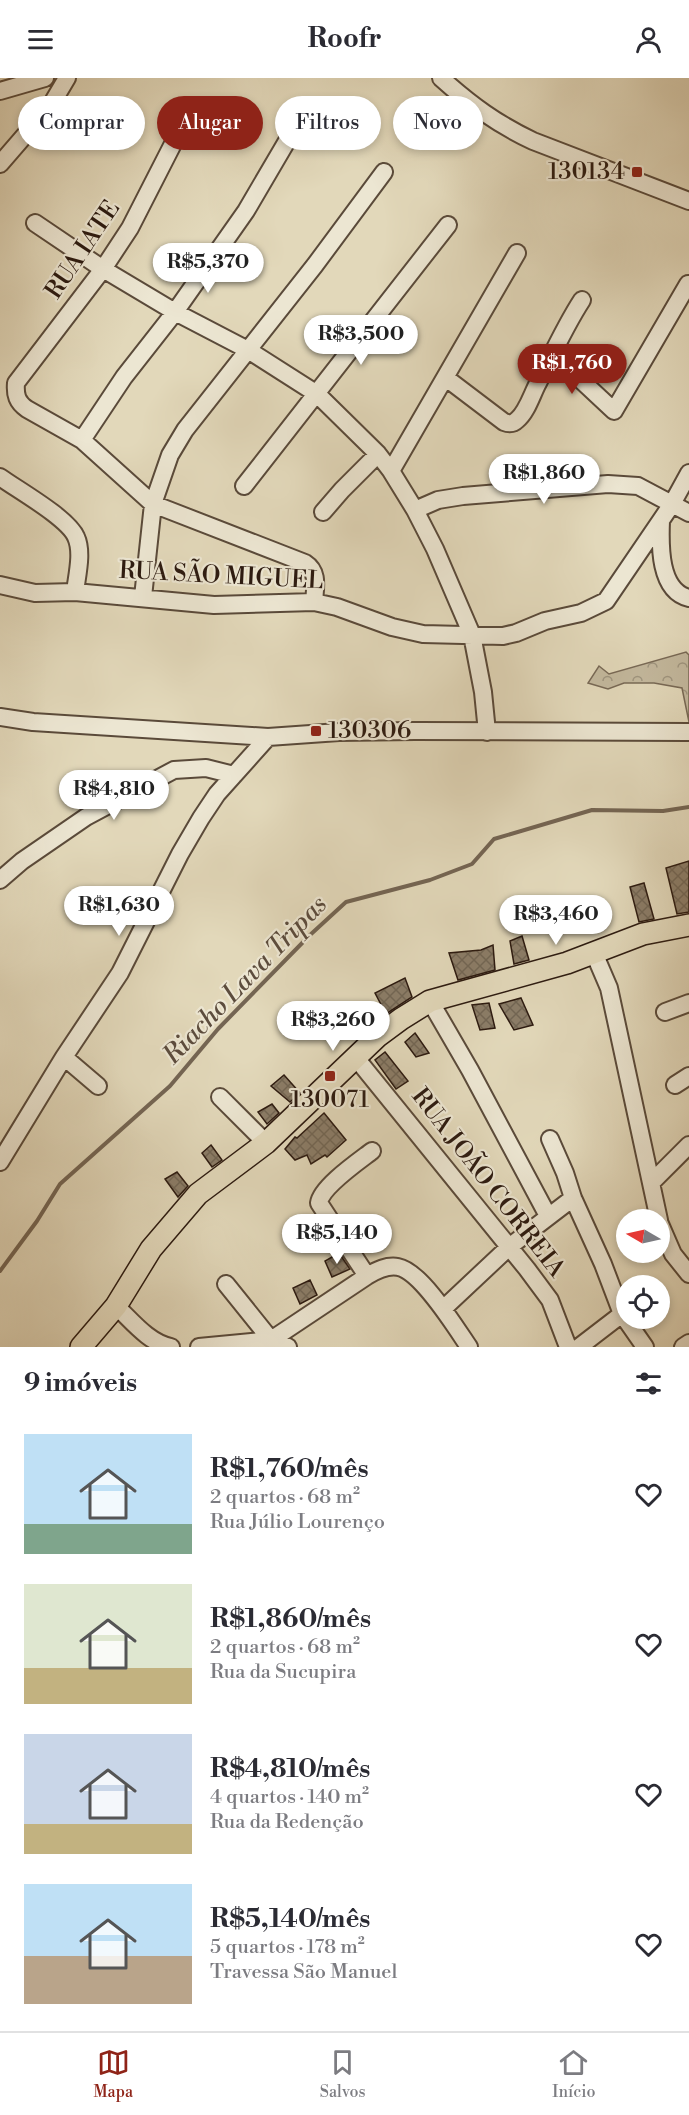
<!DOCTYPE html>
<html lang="pt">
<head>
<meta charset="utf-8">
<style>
	:root { --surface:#fff; --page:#f7f7f7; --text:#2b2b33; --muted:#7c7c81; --line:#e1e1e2; --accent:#8f2418 }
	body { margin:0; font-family:"Libre Bodoni",serif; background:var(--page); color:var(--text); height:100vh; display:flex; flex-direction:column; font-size:22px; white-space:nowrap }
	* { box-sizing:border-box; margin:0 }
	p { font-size:20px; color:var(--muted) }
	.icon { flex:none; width:33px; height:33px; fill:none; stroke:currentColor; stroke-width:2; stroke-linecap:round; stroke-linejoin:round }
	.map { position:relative; height:1269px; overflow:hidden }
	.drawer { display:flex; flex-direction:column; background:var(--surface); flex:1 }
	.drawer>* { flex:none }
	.top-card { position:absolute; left:18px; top:18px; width:654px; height:54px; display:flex; gap:12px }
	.needle { width:39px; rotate:279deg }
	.fabs { position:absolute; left:616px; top:1131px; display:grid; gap:12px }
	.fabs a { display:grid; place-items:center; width:54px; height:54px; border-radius:50%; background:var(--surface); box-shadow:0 3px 9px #0003; font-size:30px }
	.price { position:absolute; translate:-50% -51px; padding:0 14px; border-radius:21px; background:#fff; color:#222; font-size:20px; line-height:39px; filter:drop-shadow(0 2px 3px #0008) }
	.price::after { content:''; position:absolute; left:50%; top:36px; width:18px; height:14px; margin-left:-9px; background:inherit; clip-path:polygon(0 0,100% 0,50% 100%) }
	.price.current { background:var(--accent); color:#fff }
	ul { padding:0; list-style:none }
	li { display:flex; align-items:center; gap:18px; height:150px; padding:0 24px }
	li span { display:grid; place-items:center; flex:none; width:168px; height:120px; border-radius:0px; color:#555 }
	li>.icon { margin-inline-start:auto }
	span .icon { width:72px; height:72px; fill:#fffc; stroke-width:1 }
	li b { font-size:26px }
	h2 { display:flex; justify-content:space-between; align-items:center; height:72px; padding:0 24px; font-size:26px }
	.pill { padding:0 21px; border-radius:27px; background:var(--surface); box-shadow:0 3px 9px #0003; font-size:21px; line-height:54px }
	.pill.current { background:var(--accent); color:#fff }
	header { display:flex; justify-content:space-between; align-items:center; height:78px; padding:0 24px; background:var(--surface); font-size:27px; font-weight:800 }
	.tab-bar { display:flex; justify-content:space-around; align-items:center; height:84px; border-top:2px solid var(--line); background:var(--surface); font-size:16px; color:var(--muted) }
	.tab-bar a { display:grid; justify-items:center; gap:3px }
	.tab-bar .current { color:var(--accent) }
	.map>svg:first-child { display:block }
	.forest { fill:url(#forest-crowns); stroke:#786956; stroke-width:1.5 }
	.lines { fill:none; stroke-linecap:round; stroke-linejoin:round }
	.stream { stroke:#746553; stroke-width:4 }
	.building { fill:url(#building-cross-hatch); stroke:#2c1a10; stroke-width:1.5 }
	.minor-casing { stroke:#5a4a3a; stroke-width:20 }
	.major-casing { stroke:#2c1a10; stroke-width:24 }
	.minor { stroke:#ece6d2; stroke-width:16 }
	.major { stroke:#e2d8ba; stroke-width:21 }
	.poi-dot { fill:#8f2418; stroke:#ece6d2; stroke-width:2 }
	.labels { text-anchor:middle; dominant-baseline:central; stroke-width:4.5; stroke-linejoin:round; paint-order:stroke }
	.poi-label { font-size:24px; fill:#2c1a10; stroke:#ece6d2; text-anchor:end }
	.street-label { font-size:24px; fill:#2c1a10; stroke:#ece6d2 }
	.water-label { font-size:26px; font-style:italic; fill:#5c4c3d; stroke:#ece6d2 }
</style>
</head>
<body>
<header><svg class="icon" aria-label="menu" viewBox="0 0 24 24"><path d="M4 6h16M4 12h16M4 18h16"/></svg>Roofr<svg class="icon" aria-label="person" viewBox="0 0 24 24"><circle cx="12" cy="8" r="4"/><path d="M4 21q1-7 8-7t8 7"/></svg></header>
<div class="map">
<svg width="689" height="1269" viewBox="0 0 689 1269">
	<defs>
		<pattern id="forest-crowns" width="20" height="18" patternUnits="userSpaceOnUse" patternTransform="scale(1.5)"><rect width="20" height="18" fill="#c3b89d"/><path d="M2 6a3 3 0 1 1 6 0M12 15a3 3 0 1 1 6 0" fill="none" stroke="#9f957f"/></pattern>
		<pattern id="building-cross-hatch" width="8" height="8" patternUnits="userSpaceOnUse" patternTransform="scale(1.5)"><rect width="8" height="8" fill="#8b7d68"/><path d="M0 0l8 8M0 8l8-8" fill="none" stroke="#726654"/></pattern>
	</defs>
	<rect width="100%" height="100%" fill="#e2d8ba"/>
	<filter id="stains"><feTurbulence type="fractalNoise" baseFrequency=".00333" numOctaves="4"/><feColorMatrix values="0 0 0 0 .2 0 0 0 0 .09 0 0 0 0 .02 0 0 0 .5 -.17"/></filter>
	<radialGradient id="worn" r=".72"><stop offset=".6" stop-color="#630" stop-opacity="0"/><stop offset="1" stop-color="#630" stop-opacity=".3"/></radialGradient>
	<!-- forest -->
	<path class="forest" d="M686 574 689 577V644L682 610 654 605H624L608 611 588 605 599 588 609 596Z"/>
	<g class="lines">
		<!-- stream -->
		<path class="stream" d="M0 1193 37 1143 60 1106 170 1008 218 951 310 857 346 824 430 802 472 786 494 761 592 732 663 733 689 729"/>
	</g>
	<!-- building -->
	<path class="building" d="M689 783V834L677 836 666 790Z
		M644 805 654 841 639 844 630 809Z
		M522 858 529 882 514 886 510 863Z
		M493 867 495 892 458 902 449 875 481 872Z
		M405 900 412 919 386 936 375 915Z
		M521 920 533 947 514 952 499 926Z
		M489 925 495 950 480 952 472 927Z
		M415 955 429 975 416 979 405 964Z
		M385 974 408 1003 396 1011 375 982Z
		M284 997 300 1015 290 1024 271 1008Z
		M272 1026 279 1035 267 1046 258 1034Z
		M324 1035 346 1062 327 1079 325 1077 311 1086 307 1077 295 1082 285 1071 295 1059 297 1060Z
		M211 1067 222 1082 212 1089 202 1075Z
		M177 1094 188 1108 178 1119 165 1101Z
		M339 1175 350 1191 332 1199 325 1183Z
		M310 1202 317 1217 300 1226 293 1210Z"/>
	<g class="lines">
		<!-- minor casing -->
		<g class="minor-casing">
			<path id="minor" d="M441 0C471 27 497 46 533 63L689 123
				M0 13 45 0
				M177 58 130 150 103 191 16 305C15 317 17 324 27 331L82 362 153 426 305 485C319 494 315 509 314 524
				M0 86 51 27 67 0
				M35 145 103 191 175 234 248 272 317 316 378 376 391 393 415 432 435 471 472 557 483 614 487 654
				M553 276 614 333 688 206
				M446 300 504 344C509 346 513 346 517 342 527 334 532 316 538 305 552 277 565 248 582 222
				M82 362 124 299 175 234 246 133 297 46
				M391 393 517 175
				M0 399C18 412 68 440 76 459 83 474 77 497 75 514
				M244 408 448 147
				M415 432 438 422 463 418 608 406 638 408 689 435
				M323 434 342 412 378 376
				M661 443C660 467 659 513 689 520
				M0 507 35 515 75 514 214 527 314 524 337 529 392 549 423 556 503 558 516 555 545 543 581 535 606 523 672 426 689 395
				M143 519 153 426 170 377 185 352 315 187 384 94
				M0 639 33 644 268 659 339 654 415 653 689 654
				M0 802 22 783 86 739 174 692 206 690 234 697
				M594 875 609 910 659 1142
				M430 923 470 992 548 1138
				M665 934 689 925
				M64 979 98 1008
				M356 980 527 1191 550 1222 568 1269
				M675 1007 689 998
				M220 1019 266 1065
				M550 1061 565 1095 573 1120 603 1186 622 1236 645 1269
				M0 1084 64 979 120 895 180 776 201 740 217 716 268 659
				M652 1104 689 1067
				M660 1146 673 1176 689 1196
				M367 1198 319 1125C321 1109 359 1083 372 1073
				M226 1206 271 1262 288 1269
				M116 1228C132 1243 149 1265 171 1269
				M443 1231 509 1169 573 1120
				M199 1269 271 1262 367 1198C377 1192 387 1187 398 1189 421 1193 456 1250 469 1269
				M579 1269 622 1236
				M683 1269 689 1265"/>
		</g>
		<!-- major casing -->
		<g class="major-casing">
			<path id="major" d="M81 1269 116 1228 151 1171 198 1116 266 1065 378 958 401 941 430 923 567 885 643 856 689 847"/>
		</g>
		<!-- minor -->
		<use href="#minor" class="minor"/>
		<!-- major -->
		<use href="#major" class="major"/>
	</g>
	<!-- markers -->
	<g class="poi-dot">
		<rect x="631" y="88" width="12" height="12" rx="3"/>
		<rect x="310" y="647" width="12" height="12" rx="3"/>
		<rect x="324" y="992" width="12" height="12" rx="3"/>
	</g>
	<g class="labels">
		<!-- poi labels -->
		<g class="poi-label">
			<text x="625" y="94">130134</text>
			<text x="328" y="653" text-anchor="start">130306</text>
			<text x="330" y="1022" text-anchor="middle">130071</text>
		</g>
		<!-- street labels -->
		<g class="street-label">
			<text transform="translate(83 172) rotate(-56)">RUA IATE</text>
			<text transform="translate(221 498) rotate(3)">RUA SÃO MIGUEL</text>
			<text transform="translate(488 1105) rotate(52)">RUA JOÃO CORREIA</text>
		</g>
		<!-- water labels -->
		<g class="water-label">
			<text transform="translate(245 902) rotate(-46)">Riacho Lava Tripas</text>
		</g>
	</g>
	<rect width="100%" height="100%" filter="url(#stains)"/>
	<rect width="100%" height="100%" fill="url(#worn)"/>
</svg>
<div class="fabs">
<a><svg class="needle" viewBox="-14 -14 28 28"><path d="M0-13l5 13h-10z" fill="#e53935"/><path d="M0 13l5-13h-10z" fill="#7c7c81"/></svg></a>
<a><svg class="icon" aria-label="locate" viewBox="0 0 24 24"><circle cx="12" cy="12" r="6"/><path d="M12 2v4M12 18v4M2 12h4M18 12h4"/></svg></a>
</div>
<b class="price" style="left:208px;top:216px">R$5,370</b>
<b class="price" style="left:361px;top:288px">R$3,500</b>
<b class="price current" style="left:572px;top:317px">R$1,760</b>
<b class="price" style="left:544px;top:427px">R$1,860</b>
<b class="price" style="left:114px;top:743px">R$4,810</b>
<b class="price" style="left:119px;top:859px">R$1,630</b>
<b class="price" style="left:556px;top:868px">R$3,460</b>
<b class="price" style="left:333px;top:974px">R$3,260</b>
<b class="price" style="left:337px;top:1187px">R$5,140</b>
<div class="top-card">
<a class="pill">Comprar</a>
<a class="pill current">Alugar</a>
<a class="pill">Filtros</a>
<a class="pill">Novo</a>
</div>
</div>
<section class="drawer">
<h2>9 imóveis<svg class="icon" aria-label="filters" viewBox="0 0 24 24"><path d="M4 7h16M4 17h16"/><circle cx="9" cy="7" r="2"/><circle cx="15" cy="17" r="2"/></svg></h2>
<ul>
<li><span style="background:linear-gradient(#bfe0f5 75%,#7fa58c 0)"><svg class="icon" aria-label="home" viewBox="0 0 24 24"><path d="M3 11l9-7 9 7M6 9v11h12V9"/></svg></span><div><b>R$1,760/mês</b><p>2 quartos · 68 m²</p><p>Rua Júlio Lourenço</p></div><svg class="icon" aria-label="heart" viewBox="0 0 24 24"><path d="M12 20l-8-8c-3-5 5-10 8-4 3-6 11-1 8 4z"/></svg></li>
<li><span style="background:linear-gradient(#dfe7d0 70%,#c2b280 0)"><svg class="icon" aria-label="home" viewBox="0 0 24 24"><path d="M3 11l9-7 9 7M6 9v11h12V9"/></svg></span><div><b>R$1,860/mês</b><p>2 quartos · 68 m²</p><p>Rua da Sucupira</p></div><svg class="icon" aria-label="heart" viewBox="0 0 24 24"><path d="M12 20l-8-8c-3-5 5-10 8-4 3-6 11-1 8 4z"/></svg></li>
<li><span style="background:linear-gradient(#c9d6e8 75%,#c2b280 0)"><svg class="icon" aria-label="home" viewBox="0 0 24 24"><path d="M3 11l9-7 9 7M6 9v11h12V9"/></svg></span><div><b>R$4,810/mês</b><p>4 quartos · 140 m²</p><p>Rua da Redenção</p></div><svg class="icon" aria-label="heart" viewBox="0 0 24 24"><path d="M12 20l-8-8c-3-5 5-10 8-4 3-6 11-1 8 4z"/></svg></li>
<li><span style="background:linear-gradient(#bfe0f5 60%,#b9a48a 0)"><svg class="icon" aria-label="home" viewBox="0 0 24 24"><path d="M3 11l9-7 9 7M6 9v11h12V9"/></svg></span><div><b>R$5,140/mês</b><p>5 quartos · 178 m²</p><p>Travessa São Manuel</p></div><svg class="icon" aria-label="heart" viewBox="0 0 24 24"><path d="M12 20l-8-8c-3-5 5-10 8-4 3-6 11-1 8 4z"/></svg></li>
</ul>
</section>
<nav class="tab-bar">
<a class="current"><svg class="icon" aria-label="map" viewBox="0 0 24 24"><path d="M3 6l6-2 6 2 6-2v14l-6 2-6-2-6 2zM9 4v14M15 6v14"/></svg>Mapa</a>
<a><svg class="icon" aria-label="saved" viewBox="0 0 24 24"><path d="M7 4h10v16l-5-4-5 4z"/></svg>Salvos</a>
<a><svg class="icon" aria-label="home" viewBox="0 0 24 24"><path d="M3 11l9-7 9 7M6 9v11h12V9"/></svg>Início</a>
</nav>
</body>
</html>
